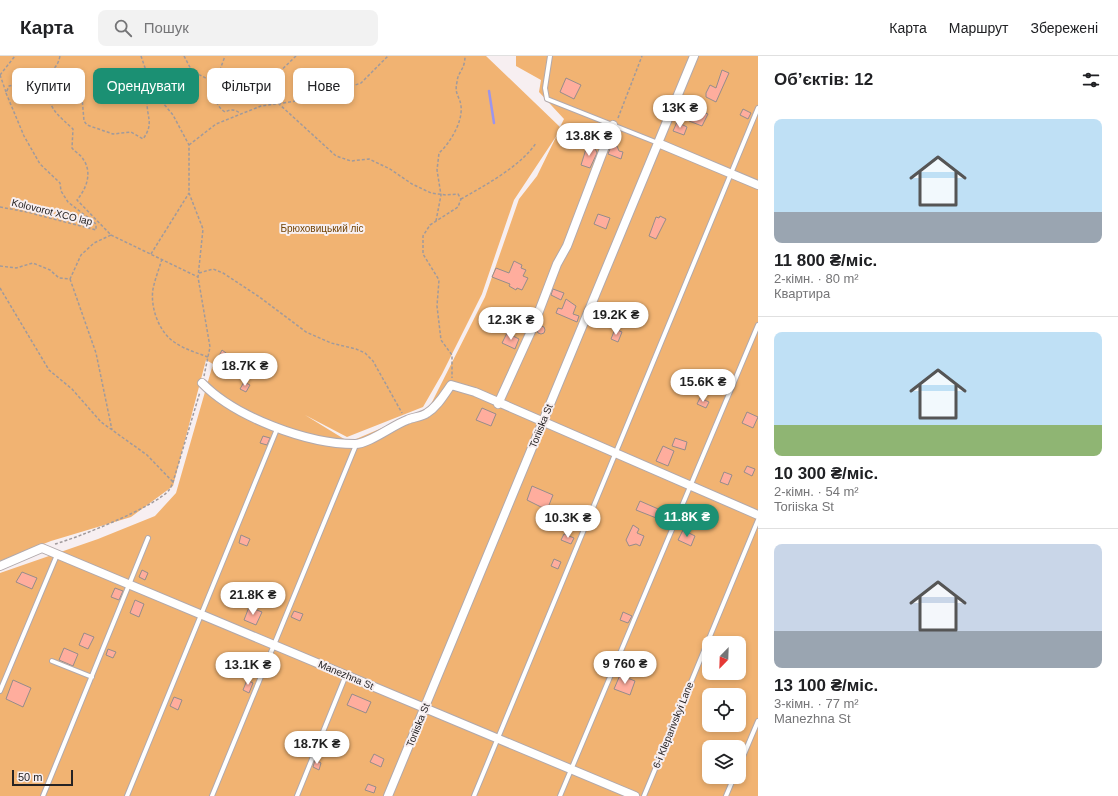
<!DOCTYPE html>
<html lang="uk">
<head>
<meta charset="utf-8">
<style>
	:root { --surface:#fff; --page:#f2f2f2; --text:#202124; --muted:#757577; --line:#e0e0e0; --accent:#1b9073 }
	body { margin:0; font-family:Helvetica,sans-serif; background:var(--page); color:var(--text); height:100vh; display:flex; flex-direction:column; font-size:15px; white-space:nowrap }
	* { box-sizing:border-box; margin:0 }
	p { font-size:13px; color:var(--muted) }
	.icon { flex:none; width:22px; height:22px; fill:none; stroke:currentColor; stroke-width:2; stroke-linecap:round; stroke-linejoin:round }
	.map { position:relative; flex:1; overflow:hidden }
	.sheet { display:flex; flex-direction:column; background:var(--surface); width:360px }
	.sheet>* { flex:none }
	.top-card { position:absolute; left:12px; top:12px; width:380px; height:36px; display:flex; gap:8px }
	.needle { width:26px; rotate:203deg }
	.buttons { position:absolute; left:702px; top:580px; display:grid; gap:8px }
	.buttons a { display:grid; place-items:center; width:44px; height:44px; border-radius:8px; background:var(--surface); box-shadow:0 2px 6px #0003; font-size:20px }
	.scale { position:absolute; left:12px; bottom:10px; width:61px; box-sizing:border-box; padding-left:4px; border:2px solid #262324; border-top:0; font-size:11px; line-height:14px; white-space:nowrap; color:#262324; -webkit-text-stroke:3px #f7eff1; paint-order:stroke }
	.price { position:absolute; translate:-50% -34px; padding:0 9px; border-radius:14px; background:#fff; color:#222; font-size:13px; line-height:26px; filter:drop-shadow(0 1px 2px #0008) }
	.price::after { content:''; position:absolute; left:50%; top:24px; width:12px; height:9px; margin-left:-6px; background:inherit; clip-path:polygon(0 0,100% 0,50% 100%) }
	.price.selected { background:var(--accent); color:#fff }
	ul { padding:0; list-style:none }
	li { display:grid; align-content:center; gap:8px; height:212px; padding:0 16px }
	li+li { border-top:1px solid var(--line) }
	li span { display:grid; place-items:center; height:124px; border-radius:8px; color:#555 }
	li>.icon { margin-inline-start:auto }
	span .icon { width:72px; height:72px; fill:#fffc; stroke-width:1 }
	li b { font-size:17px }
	h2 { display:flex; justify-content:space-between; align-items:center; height:48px; padding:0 16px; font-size:17px }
	.chip { padding:0 14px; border-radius:8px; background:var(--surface); box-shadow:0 2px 6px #0003; font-size:14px; line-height:36px }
	.chip.selected { background:var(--accent); color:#fff }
	header { display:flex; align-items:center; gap:24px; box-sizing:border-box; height:56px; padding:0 20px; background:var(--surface); border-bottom:1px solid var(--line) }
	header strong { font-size:19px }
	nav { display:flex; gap:22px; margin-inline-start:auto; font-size:14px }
	.search { width:280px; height:36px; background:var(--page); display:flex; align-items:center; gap:10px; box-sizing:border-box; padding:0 14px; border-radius:8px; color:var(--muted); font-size:15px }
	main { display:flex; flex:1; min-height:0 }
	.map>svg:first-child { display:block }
	.green { fill:#f1b372; fill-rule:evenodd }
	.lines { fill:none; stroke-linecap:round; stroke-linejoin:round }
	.stream { stroke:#9c95ec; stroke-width:2.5 }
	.building { fill:#ffad9d; stroke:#958c8b }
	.service-casing { stroke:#b1a9ac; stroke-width:6 }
	.minor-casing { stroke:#b1a9ac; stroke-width:10 }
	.path { stroke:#a09a9c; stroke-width:1.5; stroke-dasharray:3 2; stroke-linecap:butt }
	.service { stroke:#fff; stroke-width:4 }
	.minor { stroke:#fff; stroke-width:8 }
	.labels { text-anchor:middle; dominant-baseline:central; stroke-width:4; stroke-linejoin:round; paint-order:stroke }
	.street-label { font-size:10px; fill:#262324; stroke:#f7eff1 }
	.park-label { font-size:10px; fill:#734506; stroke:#f7eff1 }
</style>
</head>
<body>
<header>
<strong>Карта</strong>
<div class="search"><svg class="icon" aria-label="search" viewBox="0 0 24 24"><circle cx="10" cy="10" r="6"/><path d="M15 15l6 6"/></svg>Пошук</div>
<nav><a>Карта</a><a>Маршрут</a><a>Збережені</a></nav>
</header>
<main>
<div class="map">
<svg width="758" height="740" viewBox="0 0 758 740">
	<rect width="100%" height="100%" fill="#f7eff1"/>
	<!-- green -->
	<path class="green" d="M0 0H486L560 71 564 63 539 36 541 24 516 10V0H758V740H0V517L98 483 155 460 176 437 213 308 206 304 173 430 131 461 51 485 0 505ZM557 79 537 120 519 143 485 241 429 352 349 386 305 359 347 381 423 351 442 318 482 238 514 144ZM709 587H739V617H709ZM709 639H739V669H709ZM709 691H739V721H709Z"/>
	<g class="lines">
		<!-- stream -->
		<path class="stream" d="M489 35 494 67"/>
	</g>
	<!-- building -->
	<path class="building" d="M722 14 729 17 716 46 706 41V37L710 29 716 32Z
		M566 22 581 29 574 43 560 36Z
		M743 53 751 57 748 63 740 59Z
		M694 55 701 58 702 56 708 58 702 70 689 65Z
		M677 66 687 71 684 79 673 75Z
		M612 88 617 90 619 95 623 96 621 103 608 98Z
		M591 91 595 92 597 97 590 112 581 109 586 93Z
		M598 158 610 162 606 173 594 168Z
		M660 160 666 163 656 183 649 180 656 161 659 162Z
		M514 205 522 209 521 212 526 214 523 220 528 222 522 234 517 232 516 234 509 230 510 228 492 221 496 212 509 217Z
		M553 233 564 237 561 244 551 239Z
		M566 243 576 250 573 258 579 260 577 266 556 257 558 252 562 253Z
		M537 274a4 4 0 1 1 8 0a4 4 0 1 1-8 0Z
		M615 273 622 276 618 286 611 283Z
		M507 277 519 283 515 293 502 287Z
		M222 294 230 300 227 305 219 300Z
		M244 326 250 329 246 336 240 333Z
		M700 342 709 346 706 352 697 348Z
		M482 352 496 358 491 370 476 364Z
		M747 356 758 361 753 372 742 367Z
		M263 380 270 382 267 389 260 387Z
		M675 382 687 386 685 394 672 390Z
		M663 390 674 395 668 410 656 405Z
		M747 410 755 413 752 420 744 416Z
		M724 416 732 419 728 429 720 426Z
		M532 430 553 439 547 454 527 444Z
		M640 445 672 459 669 467 636 454Z
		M633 469 639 473 637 477 644 480 640 490 636 488 629 490 626 484Z
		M683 474 695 480 691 490 678 484Z
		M564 478 574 482 571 488 561 484Z
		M241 479 250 483 247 490 239 487Z
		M554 503 561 506 558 513 551 510Z
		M142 514 148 517 145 524 139 521Z
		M22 516 37 522 32 533 16 526Z
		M115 532 123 535 119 544 111 541Z
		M135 544 144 548 139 561 130 557Z
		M249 551 262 556 256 569 244 564Z
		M294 555 303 558 300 565 291 561Z
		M623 556 632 560 628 567 620 564Z
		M84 577 94 581 88 593 79 589Z
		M64 592 78 598 73 610 59 604Z
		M108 593 116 596 113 602 106 599Z
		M620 619 635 625 630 639 614 633Z
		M13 624 31 632 23 651 6 643Z
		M247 624 253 627 249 637 243 634Z
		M352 638 371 646 366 657 347 649Z
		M174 641 182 644 178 654 170 650Z
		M374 698 384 703 381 711 370 706Z
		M315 704 321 707 319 714 313 711Z
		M368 728 376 731 374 737 365 734Z"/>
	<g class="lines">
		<!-- service casing -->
		<g class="service-casing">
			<path id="service" d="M550 0 545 32 547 43 658 87
				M52 605 92 621
				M0 635 57 499
				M739 710 758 665
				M43 740 148 482
				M127 740 277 373
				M212 740 356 389
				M297 740 346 619
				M474 740 758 52
				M560 740 758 269
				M644 740 758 464
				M726 740 734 721"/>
		</g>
		<!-- minor casing -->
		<g class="minor-casing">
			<path id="minor" d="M658 87 758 129
				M202 327C235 361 307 388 355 388 369 388 393 369 407 364 413 361 422 361 427 357 437 351 444 339 451 329L475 336 758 459
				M498 348 533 271 557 208 567 190 613 69
				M0 510 42 492 635 740
				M388 740 694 0"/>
		</g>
		<!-- path -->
		<path class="path" d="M141 0 153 35 173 59 189 89V137L203 173 198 221 210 291 204 320
			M184 0 193 17C225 25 206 43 225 56 231 53 235 53 241 58
			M296 0 270 25 272 36 279 48 336 100 351 105 369 103 390 113 412 128 431 137 446 139 458 138 461 143 458 151 430 169 423 180V198L439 224 437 250 441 284 452 299V322
			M0 19 15 0
			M0 19 6 36
			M213 33 225 0
			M618 62 642 0
			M189 89 216 68 261 50 318 42 361 27 388 0
			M461 143C484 130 521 110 536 87
			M0 151 27 156 96 174V168L68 146 61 135 60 127 40 108 24 80 6 37 9 30 17 28 26 30 33 18C47 19 57 15 60 0
			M436 165 441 139 437 114 439 97C450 87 463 66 461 50 460 40 454 39 457 26 458 15 465 14 465 0
			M111 179 198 221
			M151 198 189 137
			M162 203C159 213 155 223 153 233 150 251 159 276 174 286 184 293 197 297 208 301
			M0 210 16 212 33 207 50 214 59 222 70 223 81 199 94 187 111 179 77 144C86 133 93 117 83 103 81 99 75 96 72 92L73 73C59 60 51 55 46 35L50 30C63 29 72 33 82 41L84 65 87 69 113 78 131 76 143 83C154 68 147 62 147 46L152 44 162 46
			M199 217 213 213 223 217 258 240 306 276 331 287 356 293 365 297 373 305 402 357
			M70 223 96 297 112 374
			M0 232 49 314 72 333 101 366 147 399 173 426
			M55 488C77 482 157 450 169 434 171 432 172 428 173 426L200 336"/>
		<!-- service -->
		<use href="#service" class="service"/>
		<!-- minor -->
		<use href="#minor" class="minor"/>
	</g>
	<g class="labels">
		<!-- street labels -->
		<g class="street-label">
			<text transform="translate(52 156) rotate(14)">Kolovorot XCO lap</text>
			<text transform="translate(541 370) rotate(-68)">Toriiska St</text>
			<text transform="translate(346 619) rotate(23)">Manezhna St</text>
			<text transform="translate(418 669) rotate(-68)">Toriiska St</text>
			<text transform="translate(673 669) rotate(-68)">6-i Kleparivskyi Lane</text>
		</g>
		<!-- park labels -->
		<g class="park-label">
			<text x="322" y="172">Брюховицький ліс</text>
		</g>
	</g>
</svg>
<div class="buttons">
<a><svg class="needle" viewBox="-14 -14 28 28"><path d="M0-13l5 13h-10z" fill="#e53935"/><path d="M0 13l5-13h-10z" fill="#757577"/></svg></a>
<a><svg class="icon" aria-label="locate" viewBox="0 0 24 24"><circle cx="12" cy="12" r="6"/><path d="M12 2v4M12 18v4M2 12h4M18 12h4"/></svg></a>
<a><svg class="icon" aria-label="layers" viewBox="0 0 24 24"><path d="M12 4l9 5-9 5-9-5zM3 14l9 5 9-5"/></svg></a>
</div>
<div class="scale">50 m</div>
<b class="price" style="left:680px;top:73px">13K ₴</b>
<b class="price" style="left:589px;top:101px">13.8K ₴</b>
<b class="price" style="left:616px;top:280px">19.2K ₴</b>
<b class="price" style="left:511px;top:285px">12.3K ₴</b>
<b class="price" style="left:245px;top:331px">18.7K ₴</b>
<b class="price" style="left:703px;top:347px">15.6K ₴</b>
<b class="price selected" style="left:687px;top:482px">11.8K ₴</b>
<b class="price" style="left:568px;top:483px">10.3K ₴</b>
<b class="price" style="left:253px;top:560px">21.8K ₴</b>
<b class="price" style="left:625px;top:629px">9 760 ₴</b>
<b class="price" style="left:248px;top:630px">13.1K ₴</b>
<b class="price" style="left:317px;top:709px">18.7K ₴</b>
<div class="top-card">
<a class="chip">Купити</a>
<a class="chip selected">Орендувати</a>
<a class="chip">Фільтри</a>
<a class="chip">Нове</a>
</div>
</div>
<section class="sheet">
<h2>Об’єктів: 12<svg class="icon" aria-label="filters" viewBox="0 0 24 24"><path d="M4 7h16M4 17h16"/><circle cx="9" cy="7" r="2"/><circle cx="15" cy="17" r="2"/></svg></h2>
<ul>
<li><span style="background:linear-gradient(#bfe0f5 75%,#9aa5b1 0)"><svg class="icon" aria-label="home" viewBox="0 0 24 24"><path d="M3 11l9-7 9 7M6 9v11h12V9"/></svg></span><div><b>11 800 ₴/міс.</b><p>2-кімн. · 80 m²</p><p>Квартира</p></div></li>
<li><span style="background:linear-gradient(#bfe0f5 75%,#8fb573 0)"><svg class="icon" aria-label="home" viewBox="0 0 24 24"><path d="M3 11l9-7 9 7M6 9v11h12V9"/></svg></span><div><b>10 300 ₴/міс.</b><p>2-кімн. · 54 m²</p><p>Toriiska St</p></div></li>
<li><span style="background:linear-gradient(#c9d6e8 70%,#9aa5b1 0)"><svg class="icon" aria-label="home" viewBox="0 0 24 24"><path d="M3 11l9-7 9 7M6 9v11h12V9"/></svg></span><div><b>13 100 ₴/міс.</b><p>3-кімн. · 77 m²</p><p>Manezhna St</p></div></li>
</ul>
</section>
</main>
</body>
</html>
